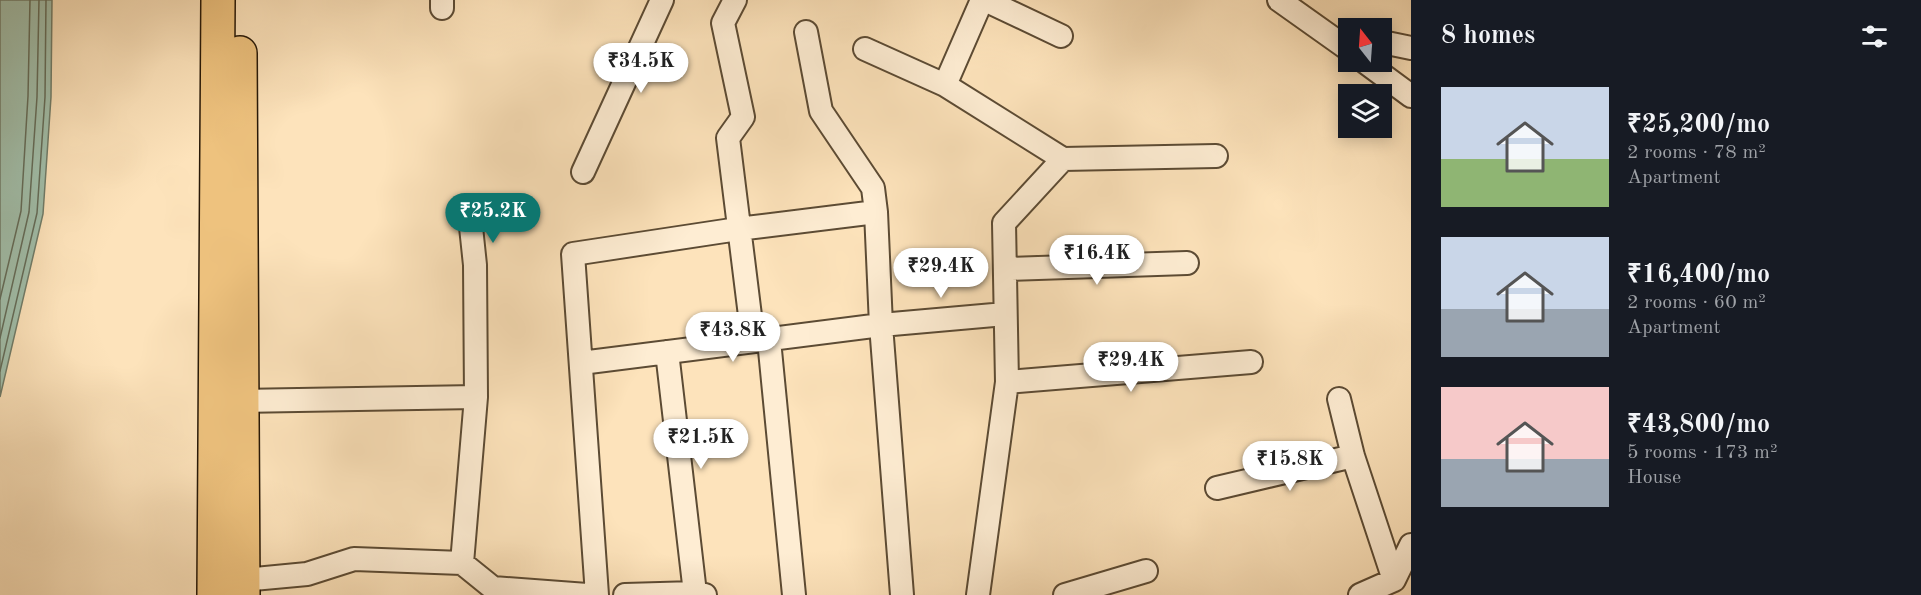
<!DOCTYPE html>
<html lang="en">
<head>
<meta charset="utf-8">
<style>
	:root { --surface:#171b24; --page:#242831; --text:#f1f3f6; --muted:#9ea1a6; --accent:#0f766e }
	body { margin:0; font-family:"Old Standard TT",serif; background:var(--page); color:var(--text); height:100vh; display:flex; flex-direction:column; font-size:22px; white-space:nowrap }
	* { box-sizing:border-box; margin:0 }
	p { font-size:20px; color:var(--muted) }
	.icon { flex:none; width:33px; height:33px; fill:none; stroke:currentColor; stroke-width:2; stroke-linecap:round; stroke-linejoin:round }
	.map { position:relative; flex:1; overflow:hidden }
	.sheet { display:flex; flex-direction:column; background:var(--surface); width:510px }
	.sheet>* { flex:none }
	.needle { width:39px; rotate:343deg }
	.buttons { position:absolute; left:1338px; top:18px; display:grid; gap:12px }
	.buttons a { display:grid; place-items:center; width:54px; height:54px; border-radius:0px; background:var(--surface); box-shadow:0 3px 15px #0003; font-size:30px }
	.price { position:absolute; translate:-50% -51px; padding:0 14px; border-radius:21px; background:#fff; color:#222; font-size:20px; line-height:39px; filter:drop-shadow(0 2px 3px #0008) }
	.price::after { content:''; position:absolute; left:50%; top:36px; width:18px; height:14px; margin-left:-9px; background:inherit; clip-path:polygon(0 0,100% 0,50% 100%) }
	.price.active { background:var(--accent); color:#fff }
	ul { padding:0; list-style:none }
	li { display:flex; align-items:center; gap:18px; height:150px; padding:0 30px }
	li span { display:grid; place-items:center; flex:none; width:168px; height:120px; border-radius:0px; color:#555 }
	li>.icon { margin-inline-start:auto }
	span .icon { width:72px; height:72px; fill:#fffc; stroke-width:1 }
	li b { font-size:26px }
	h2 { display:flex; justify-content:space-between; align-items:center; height:72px; padding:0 30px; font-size:26px }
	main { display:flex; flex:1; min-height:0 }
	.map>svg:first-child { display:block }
	.water { fill:#a1bfab; stroke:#707c69; stroke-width:1.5 }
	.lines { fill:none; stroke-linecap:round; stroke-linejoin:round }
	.shore { stroke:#646c59; stroke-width:1.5 }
	.minor-casing { stroke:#5c4b34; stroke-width:26 }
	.trunk-casing { stroke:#271807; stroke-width:36 }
	.minor { stroke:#feedd3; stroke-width:22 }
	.trunk { stroke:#eec27e; stroke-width:33 }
</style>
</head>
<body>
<main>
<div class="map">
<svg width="1411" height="595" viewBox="0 0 1411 595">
	<rect width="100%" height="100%" fill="#fde3bb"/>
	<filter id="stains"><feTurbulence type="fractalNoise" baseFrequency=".00333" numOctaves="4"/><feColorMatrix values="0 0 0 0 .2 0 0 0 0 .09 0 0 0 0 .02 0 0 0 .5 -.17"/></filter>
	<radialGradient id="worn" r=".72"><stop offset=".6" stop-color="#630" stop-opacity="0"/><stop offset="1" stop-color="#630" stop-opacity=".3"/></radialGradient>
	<!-- water -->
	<path class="water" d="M0 0H52L51 97 43 214 0 397Z"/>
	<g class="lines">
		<!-- shore -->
		<path class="shore" d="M0 299 21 211 28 96 30 0
			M0 338 29 212 37 97 39 0
			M0 371 37 213 45 97 46 0"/>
		<!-- minor casing -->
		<g class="minor-casing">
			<path id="minor" d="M735 0 723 23 743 117 728 138 753 340
				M985 0 1061 36
				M1279 0 1348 49
				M442 8V0
				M806 32 821 111 873 188 876 212 881 325 902 595
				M1382 42 1411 48
				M865 49 945 85 1063 159
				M1365 62 1411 96
				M945 85 982 0
				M583 172 662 0
				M1005 269 1187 263
				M769 340 794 595
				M667 352 695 593
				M581 363 881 325 1005 314
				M1007 382 1251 362
				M1339 399 1353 456 1394 580
				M242 401 476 397 475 265 471 227
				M1217 488 1353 456
				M462 563 476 397
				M243 580 307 574 354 559 462 563 493 588 587 595
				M597 595 573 254 738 229 876 212
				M625 595 695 593 705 595
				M978 595 1007 382 1004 223 1063 159 1216 156
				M1065 595 1146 571
				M1360 595 1394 580 1411 545"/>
		</g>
		<!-- trunk casing -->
		<g class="trunk-casing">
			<path id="trunk" d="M240 53 243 595
				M214 595 218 0"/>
		</g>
		<!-- minor -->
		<use href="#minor" class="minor"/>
		<!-- trunk -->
		<use href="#trunk" class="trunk"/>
	</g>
	<rect width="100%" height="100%" filter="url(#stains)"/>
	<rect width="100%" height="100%" fill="url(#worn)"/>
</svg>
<div class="buttons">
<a><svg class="needle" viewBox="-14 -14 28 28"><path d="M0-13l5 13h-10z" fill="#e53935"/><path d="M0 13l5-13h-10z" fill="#9ea1a6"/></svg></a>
<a><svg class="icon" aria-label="layers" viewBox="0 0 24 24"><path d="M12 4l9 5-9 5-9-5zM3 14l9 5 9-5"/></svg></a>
</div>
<b class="price" style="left:641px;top:94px">₹34.5K</b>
<b class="price active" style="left:493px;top:244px">₹25.2K</b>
<b class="price" style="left:1097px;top:286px">₹16.4K</b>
<b class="price" style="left:941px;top:299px">₹29.4K</b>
<b class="price" style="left:733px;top:363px">₹43.8K</b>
<b class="price" style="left:1131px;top:393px">₹29.4K</b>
<b class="price" style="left:701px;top:470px">₹21.5K</b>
<b class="price" style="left:1290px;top:492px">₹15.8K</b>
</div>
<section class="sheet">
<h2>8 homes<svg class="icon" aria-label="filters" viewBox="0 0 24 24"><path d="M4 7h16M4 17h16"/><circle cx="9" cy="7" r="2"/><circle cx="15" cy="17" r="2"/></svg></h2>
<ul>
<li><span style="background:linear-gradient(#c9d6e8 60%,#8fb573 0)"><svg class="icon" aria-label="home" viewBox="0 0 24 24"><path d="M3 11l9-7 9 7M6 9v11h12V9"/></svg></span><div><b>₹25,200/mo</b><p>2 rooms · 78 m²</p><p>Apartment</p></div></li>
<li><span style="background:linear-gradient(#c9d6e8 60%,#9aa5b1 0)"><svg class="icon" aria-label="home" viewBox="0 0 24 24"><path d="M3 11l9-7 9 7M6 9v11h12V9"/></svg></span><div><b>₹16,400/mo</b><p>2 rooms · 60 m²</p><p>Apartment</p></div></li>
<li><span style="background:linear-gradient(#f6c9c9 60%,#9aa5b1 0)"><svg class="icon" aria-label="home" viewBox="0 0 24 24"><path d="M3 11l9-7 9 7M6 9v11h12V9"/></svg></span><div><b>₹43,800/mo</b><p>5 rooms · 173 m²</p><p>House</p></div></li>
</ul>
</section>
</main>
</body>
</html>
